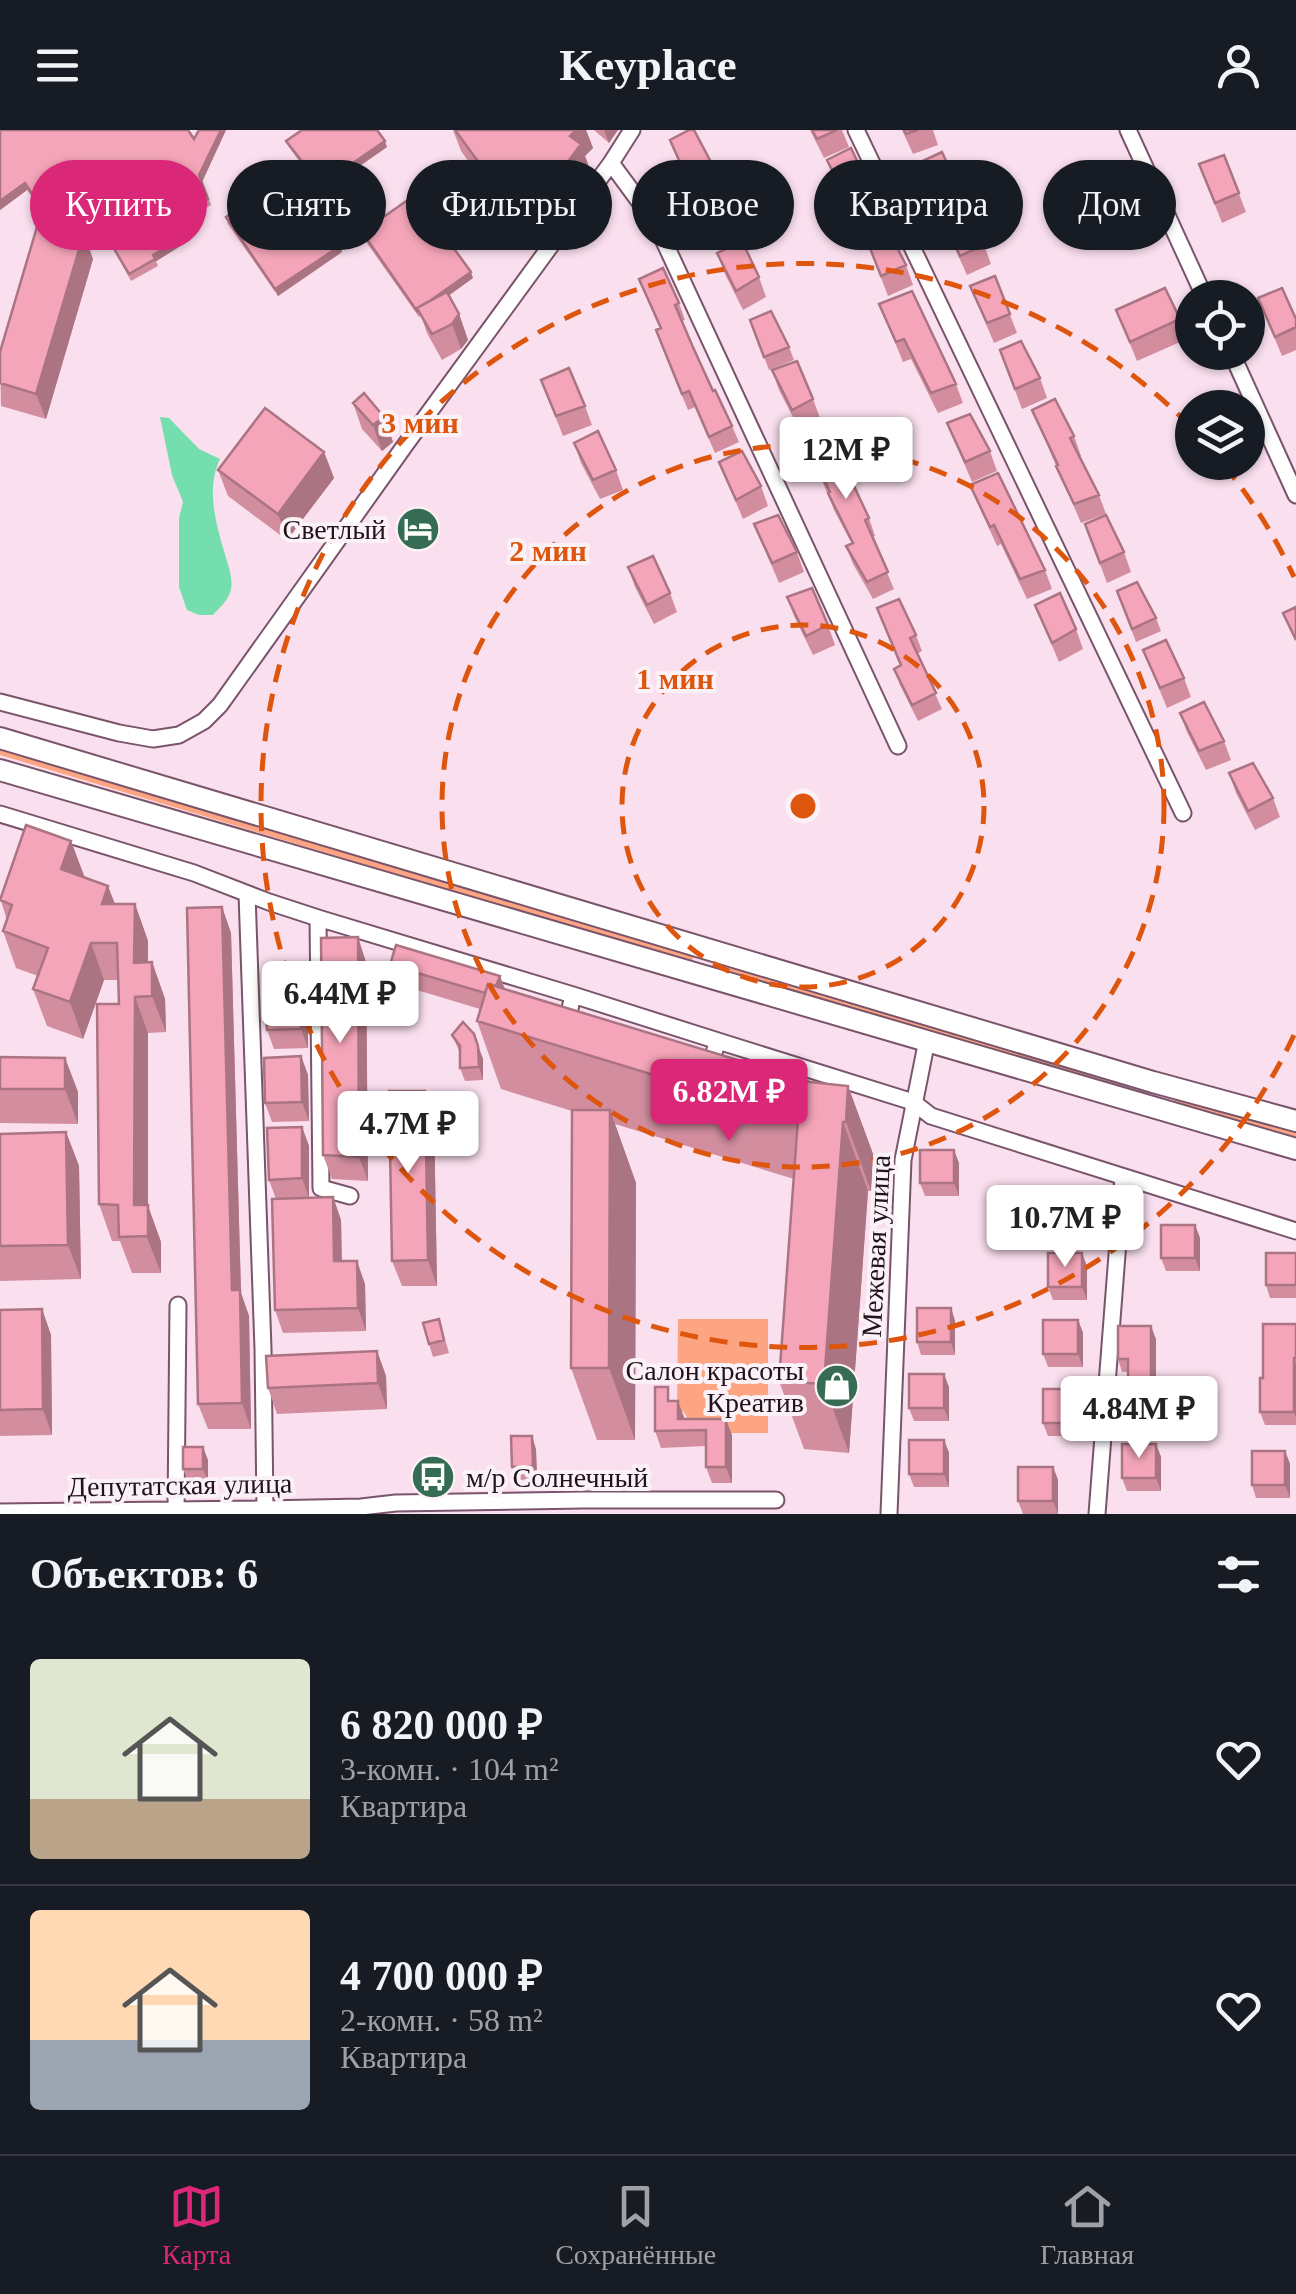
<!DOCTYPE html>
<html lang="ru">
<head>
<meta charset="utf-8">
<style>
	:root { --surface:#171b24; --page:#20242c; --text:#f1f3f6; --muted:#9ea1a6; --line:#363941; --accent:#db2777 }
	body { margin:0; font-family:Georgia,serif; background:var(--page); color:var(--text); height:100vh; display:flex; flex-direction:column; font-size:38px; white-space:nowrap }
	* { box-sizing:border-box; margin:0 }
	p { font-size:32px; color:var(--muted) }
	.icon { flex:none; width:55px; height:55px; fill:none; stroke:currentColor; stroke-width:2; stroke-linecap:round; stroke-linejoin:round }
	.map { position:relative; height:1384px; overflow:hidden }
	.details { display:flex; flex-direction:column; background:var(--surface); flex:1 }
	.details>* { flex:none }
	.banner { position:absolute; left:30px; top:30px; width:1238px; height:90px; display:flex; gap:20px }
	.tools { position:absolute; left:1175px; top:150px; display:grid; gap:20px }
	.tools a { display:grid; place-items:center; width:90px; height:90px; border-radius:50%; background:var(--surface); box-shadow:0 2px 8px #0004; font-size:50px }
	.price { position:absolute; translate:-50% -85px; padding:0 22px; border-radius:10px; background:#fff; color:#222; font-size:32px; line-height:65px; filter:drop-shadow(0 2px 5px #0008) }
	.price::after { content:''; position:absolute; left:50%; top:60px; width:30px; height:22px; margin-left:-15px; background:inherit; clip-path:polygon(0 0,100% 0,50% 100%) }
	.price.current { background:var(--accent); color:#fff }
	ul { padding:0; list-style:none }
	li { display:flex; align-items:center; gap:30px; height:250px; padding:0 30px }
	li+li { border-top:2px solid var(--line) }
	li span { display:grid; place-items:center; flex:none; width:280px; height:200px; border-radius:10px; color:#555 }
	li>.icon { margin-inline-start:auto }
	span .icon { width:120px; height:120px; fill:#fffc; stroke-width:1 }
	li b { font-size:42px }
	h2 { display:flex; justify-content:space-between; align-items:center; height:120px; padding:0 30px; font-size:42px }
	.tag { padding:0 35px; border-radius:45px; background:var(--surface); box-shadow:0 2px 8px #0004; font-size:35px; line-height:90px }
	.tag.current { background:var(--accent); color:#fff }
	header { display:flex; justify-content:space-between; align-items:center; height:130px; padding:0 30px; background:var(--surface); font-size:45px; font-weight:700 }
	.tabs { display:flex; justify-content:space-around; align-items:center; height:140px; border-top:2px solid var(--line); background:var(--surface); font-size:28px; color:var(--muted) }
	.tabs a { display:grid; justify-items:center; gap:5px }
	.tabs .current { color:var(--accent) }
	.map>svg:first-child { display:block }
	.green { fill:#fda583 }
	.water { fill:#75deae }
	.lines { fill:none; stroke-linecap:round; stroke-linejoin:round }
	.street-casing { stroke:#79546a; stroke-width:19 }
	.secondary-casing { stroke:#79546a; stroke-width:24 }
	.street { stroke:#fff; stroke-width:15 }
	.secondary { stroke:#fff; stroke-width:20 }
	.wall { fill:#d28e9f }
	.shaded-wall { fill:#ab7482 }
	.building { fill:#f4a5b9; stroke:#ab7482; stroke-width:2.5 }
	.ring { fill:none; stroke:#de550d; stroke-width:5; stroke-dasharray:18 12 }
	.labels { text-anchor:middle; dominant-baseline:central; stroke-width:8; stroke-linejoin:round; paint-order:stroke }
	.poi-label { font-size:28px; fill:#21121c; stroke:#fbf2f7; text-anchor:end }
	.street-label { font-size:28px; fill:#21121c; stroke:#fbf2f7 }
	.centre { fill:#de550d; stroke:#fbf2f7; stroke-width:5 }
	.ring-label { font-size:30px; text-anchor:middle; font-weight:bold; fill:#de550d; stroke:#fbf2f7; stroke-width:8; stroke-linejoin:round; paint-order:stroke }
</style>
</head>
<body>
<header><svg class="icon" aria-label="menu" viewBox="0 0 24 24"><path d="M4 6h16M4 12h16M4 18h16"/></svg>Keyplace<svg class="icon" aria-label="person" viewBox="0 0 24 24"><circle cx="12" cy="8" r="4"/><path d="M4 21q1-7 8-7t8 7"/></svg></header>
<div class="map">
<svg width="1296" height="1384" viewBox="0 0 1296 1384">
	<rect width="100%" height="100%" fill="#fadfee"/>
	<!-- green -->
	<path class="green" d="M0 618 696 825 690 832 0 625Z
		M733 833 1133 959 1131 966 728 846Z
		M1176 963 1296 998V1010L1173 974Z
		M678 1189H768V1303H688V1289L683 1281H677Z"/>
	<!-- water -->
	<path class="water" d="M160 287 169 288 199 319 220 329C205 360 217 397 226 428 229 438 233 449 231 459 229 470 220 477 213 485H199L187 480 179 457V388L183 372 172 345Z"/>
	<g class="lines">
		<!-- street casing -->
		<g class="street-casing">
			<path id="street" d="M856 0 1183 683
				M1128 0 1205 168
				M611 33 656 94 898 616
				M1231 222 1296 365
				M0 572 119 603 153 609 179 605 204 591 220 575 406 314 611 33 632 0
				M0 684 194 743 269 772 318 788 321 1058 350 1066
				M247 764 263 1219 265 1379
				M318 788 573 865
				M566 897 573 865 718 911
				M708 940 718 911 913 972 931 986 1296 1101
				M176 1380 178 1175
				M0 1382 265 1379 361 1377 396 1373 583 1370H776
				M889 1384 903 1030 927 910
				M1097 1384 1123 1047"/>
		</g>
		<!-- secondary casing -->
		<g class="secondary-casing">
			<path id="secondary" d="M0 608 1153 952 1296 991
				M0 640 1296 1019"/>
		</g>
		<!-- street -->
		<use href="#street" class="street"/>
		<!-- secondary -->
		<use href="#secondary" class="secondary"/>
	</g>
	<!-- wall -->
	<path class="wall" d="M0 0 194 9 199 0H226L202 52 211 75 181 93 190 110 156 131 158 136 131 151 110 112 120 101 108 83 83 94 75 101 93 129 46 289 1 276 0 222 74 101 57 77 45 86 27 60 0 80Z
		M453 0H586L593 18 585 26 590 40 554 88 532 69 511 90 461 21Z
		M594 0H618L609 13Z
		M810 0H842L849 17 824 28Z
		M902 0H933L938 15 913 24Z
		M670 10 712 34 719 54 694 67Z
		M286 11 387 17 309 71 340 116 342 122 278 166 228 94 226 87 302 35 289 17Z
		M1224 25 1246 82 1222 93 1199 34Z
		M827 30 868 54 875 74 853 87 834 50Z
		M918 33 984 115 991 134 967 145 925 52Z
		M362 102 473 148 449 165 459 184 468 210 461 219 442 230 427 203 421 186 419 187 364 109Z
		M866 108 906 135 913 155 888 166Z
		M717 123 759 147 766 167 743 180 724 142Z
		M995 146 1017 203 994 213 970 156Z
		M639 149 679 173 685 190 682 191 713 261 732 296 739 312 715 323 695 277 688 280 662 217 656 200 660 199Z
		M1258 168 1296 189V220L1282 226Z
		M879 174 956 254 963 273 938 283 911 229 903 232Z
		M1116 180 1180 189 1187 209 1137 231Z
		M750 190 789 217 794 230 769 240Z
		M1000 220 1040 248 1047 268 1022 279Z
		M772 240 813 269 820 288 799 299 779 260Z
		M541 250 585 276 592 295 563 306Z
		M353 273 384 287 393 312 382 321 362 299Z
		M1032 280 1074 306 1081 326H1080L1099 365 1106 384 1081 393Z
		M947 293 990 321 997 341 972 352Z
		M804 306 846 331 853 349 850 350 869 388 875 406 872 407 894 459 873 469 853 434 846 416 852 414 834 380Z
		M574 313 616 340 623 360 600 369 581 333Z
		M324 322 334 348 287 410 228 366 218 340Z
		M719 332 761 356 768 376 743 389Z
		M970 355 1045 440 1052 459 1027 469 1001 414 997 416 978 374Z
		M754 394 797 422 804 442 779 453Z
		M1085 394 1124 422 1131 442 1107 453Z
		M628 437 670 463 677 482 654 494 635 457Z
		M1117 461 1156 488 1161 501 1136 512Z
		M787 467 828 495 835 515 813 525 794 486Z
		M1035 475 1076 499 1083 519 1059 532Z
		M877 478 916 505 922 521 917 524 942 579 918 591 900 555 894 539 900 535Z
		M1143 520 1184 548 1191 567 1167 578Z
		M1180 583 1224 611 1231 630 1206 640 1187 602Z
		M1229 643 1273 668 1280 687 1255 700 1236 663Z
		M71 711 84 748 115 774H135L148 811V832H152L165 869 166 902 148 903V1076L161 1112V1143H132L120 1111H112L99 1074 119 874 118 850H104L83 909 47 896 33 859 38 846 16 838 3 801 7 790 0 768Z
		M222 777 231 803 241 1163 249 1186 251 1299H208L198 1274Z
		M366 832 368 1051 332 1049 323 1025Z
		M390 835 500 846 504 859 810 952 848 956 873 1024 871 1061H868L849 1323 804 1319 779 1251 794 1049 615 994 636 1053 635 1310H597L571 1238 572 981 501 959 477 891 480 879 397 854Z
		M301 855 308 875V918L274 919 267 900Z
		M474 904 483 929V950L465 951 460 938V923L452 905Z
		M301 926 308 945 309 991 272 992 265 973Z
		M0 927 65 928 78 962V994L0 993Z
		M434 986 437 1156H402L392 1131Z
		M302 997 309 1016V1068L333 1067 341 1090 342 1131 365 1154 366 1201 283 1203 275 1180 276 1069 269 1050Z
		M66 1002 79 1036 81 1149 0 1151V1162V1004Z
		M959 1033V1066H925L920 1053Z
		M1086 1066 1091 1079V1112H1056L1051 1099Z
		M1195 1095 1200 1108V1141H1166L1161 1128Z
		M1296 1123V1168H1270L1266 1155Z
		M1087 1136V1170H1053L1048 1157Z
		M951 1178 955 1191V1225H921L917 1212Z
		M42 1179 51 1205 52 1305 0 1306V1180Z
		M439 1189 449 1223 433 1227 429 1214Z
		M1078 1190 1083 1203V1237H1048L1043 1224Z
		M1296 1194V1295H1265L1260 1282 1263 1248Z
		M1156 1209V1248L1167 1261V1295H1133L1128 1282V1242H1122L1118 1229Z
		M377 1221 386 1246 387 1279 277 1284 268 1258Z
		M949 1257V1291H914L909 1278Z
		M1078 1259 1083 1272V1306H1048L1043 1293Z
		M673 1271 684 1289 732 1305V1353H712L706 1337V1316L661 1318 655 1301Z
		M944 1310 949 1323V1357H914L909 1344Z
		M1156 1314 1161 1327V1361H1127L1122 1348Z
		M536 1319 537 1349 517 1350 512 1337Z
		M1285 1321 1290 1334V1368H1256L1252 1355Z
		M208 1330V1352H188L183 1339Z
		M1053 1337 1058 1350V1384H1023L1018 1371Z"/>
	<!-- shaded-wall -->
	<path class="shaded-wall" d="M221 0H226L202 52 199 45Z
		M576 0H586L593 18 585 26 590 40 554 88 545 63 570 6Z
		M604 0H618L609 13Z
		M385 11 387 17 308 72 306 65Z
		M522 43 532 69 511 90 502 64Z
		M25 53 27 60 0 80V71Z
		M54 70 57 77 45 86 42 79Z
		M81 87 83 94 75 101 72 94Z
		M84 103 93 129 46 289 36 264Z
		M188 104 190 110 155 132 153 125Z
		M340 116 342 122 278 166 275 159Z
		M471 142 473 148 422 185 418 180Z
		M459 184 468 210 461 219 452 194Z
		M384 287 393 312 382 321 373 295Z
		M324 322 334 348 287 410 278 384Z
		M71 711 85 748 61 739Z
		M108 756 122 792 102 774Z
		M135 774 148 811V866L134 833Z
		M222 777 231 803 241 1163 249 1186 251 1299 242 1273 232 1160Z
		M358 807 366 832 368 1051 359 1027Z
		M91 813 104 850 83 909 70 872Z
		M152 832 165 869 166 902 152 866Z
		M500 846 507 865H494Z
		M301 855 308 875V918L301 899Z
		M135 867 148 903V1076L161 1112V1143L134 1075Z
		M478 916 483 929V950L479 937Z
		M301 926 308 945 309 991 302 972Z
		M65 928 78 962V994L65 959Z
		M848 956 873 1024 871 1061 846 992Z
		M425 961 434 986 437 1156 428 1130Z
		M610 980 636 1053 635 1310 609 1238Z
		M843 992 868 1061 849 1323 824 1254Z
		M302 997 309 1016V1068L302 1048Z
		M66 1002 79 1036 81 1149 68 1115Z
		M954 1020 959 1033V1066L954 1053Z
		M1086 1066 1091 1079V1112L1086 1099Z
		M333 1067 341 1090 342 1154 334 1131Z
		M1195 1095 1200 1108V1141L1195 1128Z
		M1082 1123 1087 1136V1170L1082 1157Z
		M357 1131 365 1154 366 1201 358 1178Z
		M951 1178 955 1191V1225L951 1212Z
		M42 1179 51 1205 52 1305 43 1279Z
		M1078 1190 1083 1203V1237L1078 1224Z
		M1151 1196 1156 1209V1261L1151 1248Z
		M377 1221 386 1246 387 1279 378 1253Z
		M1294 1228 1296 1234V1288L1294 1282Z
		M944 1244 949 1257V1291L944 1278Z
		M1162 1248 1167 1261V1295L1162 1282Z
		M1078 1259 1083 1272V1306L1078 1293Z
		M678 1271 684 1287V1300L678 1289Z
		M726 1289 732 1305V1353L726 1337Z
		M532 1306 536 1319 537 1349 533 1336Z
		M944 1310 949 1323V1357L944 1344Z
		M1156 1314 1161 1327V1361L1156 1348Z
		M203 1317 208 1330V1352L203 1339Z
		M1285 1321 1290 1334V1368L1285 1355Z
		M1053 1337 1058 1350V1384L1053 1371Z"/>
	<!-- building -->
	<path class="building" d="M0 0H188L194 9 199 0H221L199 45 208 69 177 86 188 104 153 125 155 129 129 144 110 112V107L122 100 105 76 81 87 72 94 54 70 42 79 25 53 0 71Z
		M302 0H377L385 11 306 65 340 116 275 159 226 87 304 34 286 11Z
		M455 0H576L570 6 581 14 545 63 522 43 502 64Z
		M689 0H694L712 34 687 48 670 10Z
		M812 0H837L817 9Z
		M904 0H918L906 4Z
		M851 18 868 54 846 68 827 30Z
		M942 22 984 115 960 126 918 33Z
		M1224 25 1239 63 1215 73 1199 34Z
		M415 65 471 142 431 170 417 178 418 180 417 181 362 102Z
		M39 90 84 103 36 264 0 253V222Z
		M887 98 906 135 881 146 866 108Z
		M742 111 759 147 736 161 717 123Z
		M663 138 679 173 675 175 692 215 713 261 715 260 732 296 709 307 689 261 682 264 656 200 661 198 639 149Z
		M995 146 1010 184 987 193 970 156Z
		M1165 158 1180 189 1130 212 1116 180Z
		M1282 158 1296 189V197L1275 207 1258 168Z
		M912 161 956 254 931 263 904 209 896 212 879 174Z
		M447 162 459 184 452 194 432 204 417 178Z
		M771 181 789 217 764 227 750 190Z
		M1021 211 1040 248 1015 259 1000 220Z
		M797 231 813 269 792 280 772 240Z
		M569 238 585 276 556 286 541 250Z
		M364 263 384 287 373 295 353 273Z
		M1055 269 1074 306 1070 308 1099 365 1074 374 1056 336 1058 335 1032 280Z
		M265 278 324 322 278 384 218 340Z
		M970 284 990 321 965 332 947 293Z
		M828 295 846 331 843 333 869 388 865 390 888 442 867 452 846 416 853 413 828 363 830 362 804 306Z
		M598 301 616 340 593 350 574 313Z
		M742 321 761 356 736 370 719 332Z
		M998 343 1045 440 1020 449 994 395 990 397 970 355Z
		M778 385 797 422 772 433 754 394Z
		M1106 385 1124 422 1100 433 1085 394Z
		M653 426 670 463 647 475 628 437Z
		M1137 452 1156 488 1132 499 1117 461Z
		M812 458 828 495 806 506 787 467Z
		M1060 463 1076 499 1052 513 1035 475Z
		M899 469 916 505 910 508 936 563 912 575 894 539 901 535 877 478Z
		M1296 477V510L1283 483Z
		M1166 510 1184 548 1160 558 1143 520Z
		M1204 572 1224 611 1199 621 1180 583Z
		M1253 633 1273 668 1248 681 1229 643Z
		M26 695 71 711 61 739 108 756 102 774H135L134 833 152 832V866L135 867 134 1075H148V1106L119 1107 118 1075 99 1074 97 874H119L117 813H91L70 872 33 859 48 818 3 801 12 775 0 770Z
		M222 777 232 1160H240L242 1273 198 1274 187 778Z
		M358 807 359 1027 323 1025 321 808Z
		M396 815 500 846 496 856 488 854 485 863 390 835Z
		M488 854 810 952 848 956 846 992H843L824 1254 779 1251 798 989 477 891Z
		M301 855V899L267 900 265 856Z
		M463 892 474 904 478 916 479 937 460 938V916L452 905Z
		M301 926 302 972 265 973 264 928Z
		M0 927 65 928V959H0Z
		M389 961H425L428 1130 392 1131Z
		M572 980H610L609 1238H571Z
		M302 997V1048L269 1050 267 998Z
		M66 1002 68 1115 0 1116V1004Z
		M920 1020H954V1053H920Z
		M1051 1066H1086V1099H1051Z
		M333 1067 334 1131H357L358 1178 275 1180 272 1069Z
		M1161 1095H1195V1128H1161Z
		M1048 1123H1082V1157H1048Z
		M1266 1123H1296V1155H1266Z
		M917 1178H951V1212H917Z
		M42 1179 43 1279 0 1280V1180Z
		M439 1189 444 1210 429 1214 423 1193Z
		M1043 1190H1078V1224H1043Z
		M1263 1194H1296V1228H1294V1282H1260V1248H1263Z
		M1118 1196H1151V1248H1162V1282H1128V1229H1118Z
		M377 1221 378 1253 268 1258 266 1226Z
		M909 1244H944V1278H909Z
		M655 1257H668V1271H678V1289H726V1337H706V1300L655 1301Z
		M1043 1259H1078V1293H1043Z
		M511 1306H532L533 1336 512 1337Z
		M909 1310H944V1344H909Z
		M1122 1314H1156V1348H1122Z
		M183 1317H203V1339H183Z
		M1252 1321H1285V1355H1252Z
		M1018 1337H1053V1371H1018Z"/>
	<!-- distance rings -->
	<g class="ring">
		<circle cx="803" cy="676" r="181"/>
		<circle cx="803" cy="676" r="361"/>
		<path d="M1294 905A542 542 0 1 1 1190 296M1224 335A542 542 0 0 1 1294 447"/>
	</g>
	<!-- icons -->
	<defs>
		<g id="hotel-disc" transform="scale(2.25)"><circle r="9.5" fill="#356c53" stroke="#fbf2f7"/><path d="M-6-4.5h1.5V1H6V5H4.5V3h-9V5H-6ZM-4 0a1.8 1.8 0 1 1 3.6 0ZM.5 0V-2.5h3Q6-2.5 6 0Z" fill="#fff"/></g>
		<g id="shop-disc" transform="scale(2.25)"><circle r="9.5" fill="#356c53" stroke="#fbf2f7"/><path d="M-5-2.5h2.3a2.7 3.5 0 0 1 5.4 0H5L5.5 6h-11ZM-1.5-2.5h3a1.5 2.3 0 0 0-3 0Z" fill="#fff"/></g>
		<g id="bus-disc" transform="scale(2.25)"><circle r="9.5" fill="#356c53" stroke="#fbf2f7"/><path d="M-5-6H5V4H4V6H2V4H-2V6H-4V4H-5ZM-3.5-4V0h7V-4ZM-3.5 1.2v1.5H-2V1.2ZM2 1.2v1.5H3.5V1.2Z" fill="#fff"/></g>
	</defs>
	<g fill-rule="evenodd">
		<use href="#hotel-disc" x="418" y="399"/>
		<use href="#shop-disc" x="837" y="1256"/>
		<use href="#bus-disc" x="433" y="1347"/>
	</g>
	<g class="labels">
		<!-- poi labels -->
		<g class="poi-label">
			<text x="386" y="399">Светлый</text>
			<text x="804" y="1240">Салон красоты<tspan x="804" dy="32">Креатив</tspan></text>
			<text x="466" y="1347" text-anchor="start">м/р Солнечный</text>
		</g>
		<!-- street labels -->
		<g class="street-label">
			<text transform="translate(876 1116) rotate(-87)">Межевая улица</text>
			<text transform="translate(180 1355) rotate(-1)">Депутатская улица</text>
		</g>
	</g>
	<circle cx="803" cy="676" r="15" class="centre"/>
	<g class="ring-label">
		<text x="420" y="303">3 мин</text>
		<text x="548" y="431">2 мин</text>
		<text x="675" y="559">1 мин</text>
	</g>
</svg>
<div class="tools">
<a><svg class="icon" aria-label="locate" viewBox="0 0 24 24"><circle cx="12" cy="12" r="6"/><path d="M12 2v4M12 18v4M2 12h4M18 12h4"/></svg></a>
<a><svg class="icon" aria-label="layers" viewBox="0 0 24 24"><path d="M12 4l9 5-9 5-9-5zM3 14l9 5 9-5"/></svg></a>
</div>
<b class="price" style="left:846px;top:372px">12M ₽</b>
<b class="price" style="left:340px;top:916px">6.44M ₽</b>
<b class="price current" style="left:729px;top:1014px">6.82M ₽</b>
<b class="price" style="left:408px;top:1046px">4.7M ₽</b>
<b class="price" style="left:1065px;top:1140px">10.7M ₽</b>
<b class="price" style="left:1139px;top:1331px">4.84M ₽</b>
<div class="banner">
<a class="tag current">Купить</a>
<a class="tag">Снять</a>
<a class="tag">Фильтры</a>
<a class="tag">Новое</a>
<a class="tag">Квартира</a>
<a class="tag">Дом</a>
</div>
</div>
<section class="details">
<h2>Объектов: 6<svg class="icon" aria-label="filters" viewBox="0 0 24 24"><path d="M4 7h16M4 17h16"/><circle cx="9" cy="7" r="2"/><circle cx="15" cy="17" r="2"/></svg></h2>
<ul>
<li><span style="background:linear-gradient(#dfe7d0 70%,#b9a48a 0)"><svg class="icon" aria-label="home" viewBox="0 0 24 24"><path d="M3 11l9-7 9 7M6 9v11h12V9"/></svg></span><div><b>6 820 000 ₽</b><p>3-комн. · 104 m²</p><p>Квартира</p></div><svg class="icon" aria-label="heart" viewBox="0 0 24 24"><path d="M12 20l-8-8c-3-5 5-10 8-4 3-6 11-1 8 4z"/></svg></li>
<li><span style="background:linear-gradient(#ffd9b3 65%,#9aa5b1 0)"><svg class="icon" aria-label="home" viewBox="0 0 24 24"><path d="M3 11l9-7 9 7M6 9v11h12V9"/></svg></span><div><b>4 700 000 ₽</b><p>2-комн. · 58 m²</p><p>Квартира</p></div><svg class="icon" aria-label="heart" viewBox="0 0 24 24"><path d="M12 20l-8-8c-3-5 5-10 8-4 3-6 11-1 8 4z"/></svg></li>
</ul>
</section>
<nav class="tabs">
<a class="current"><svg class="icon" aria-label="map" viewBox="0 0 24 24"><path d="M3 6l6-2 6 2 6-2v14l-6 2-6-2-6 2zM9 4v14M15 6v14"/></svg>Карта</a>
<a><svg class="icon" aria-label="saved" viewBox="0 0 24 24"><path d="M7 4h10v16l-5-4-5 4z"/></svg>Сохранённые</a>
<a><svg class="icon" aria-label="home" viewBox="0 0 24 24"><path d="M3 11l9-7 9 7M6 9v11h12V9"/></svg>Главная</a>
</nav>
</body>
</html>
